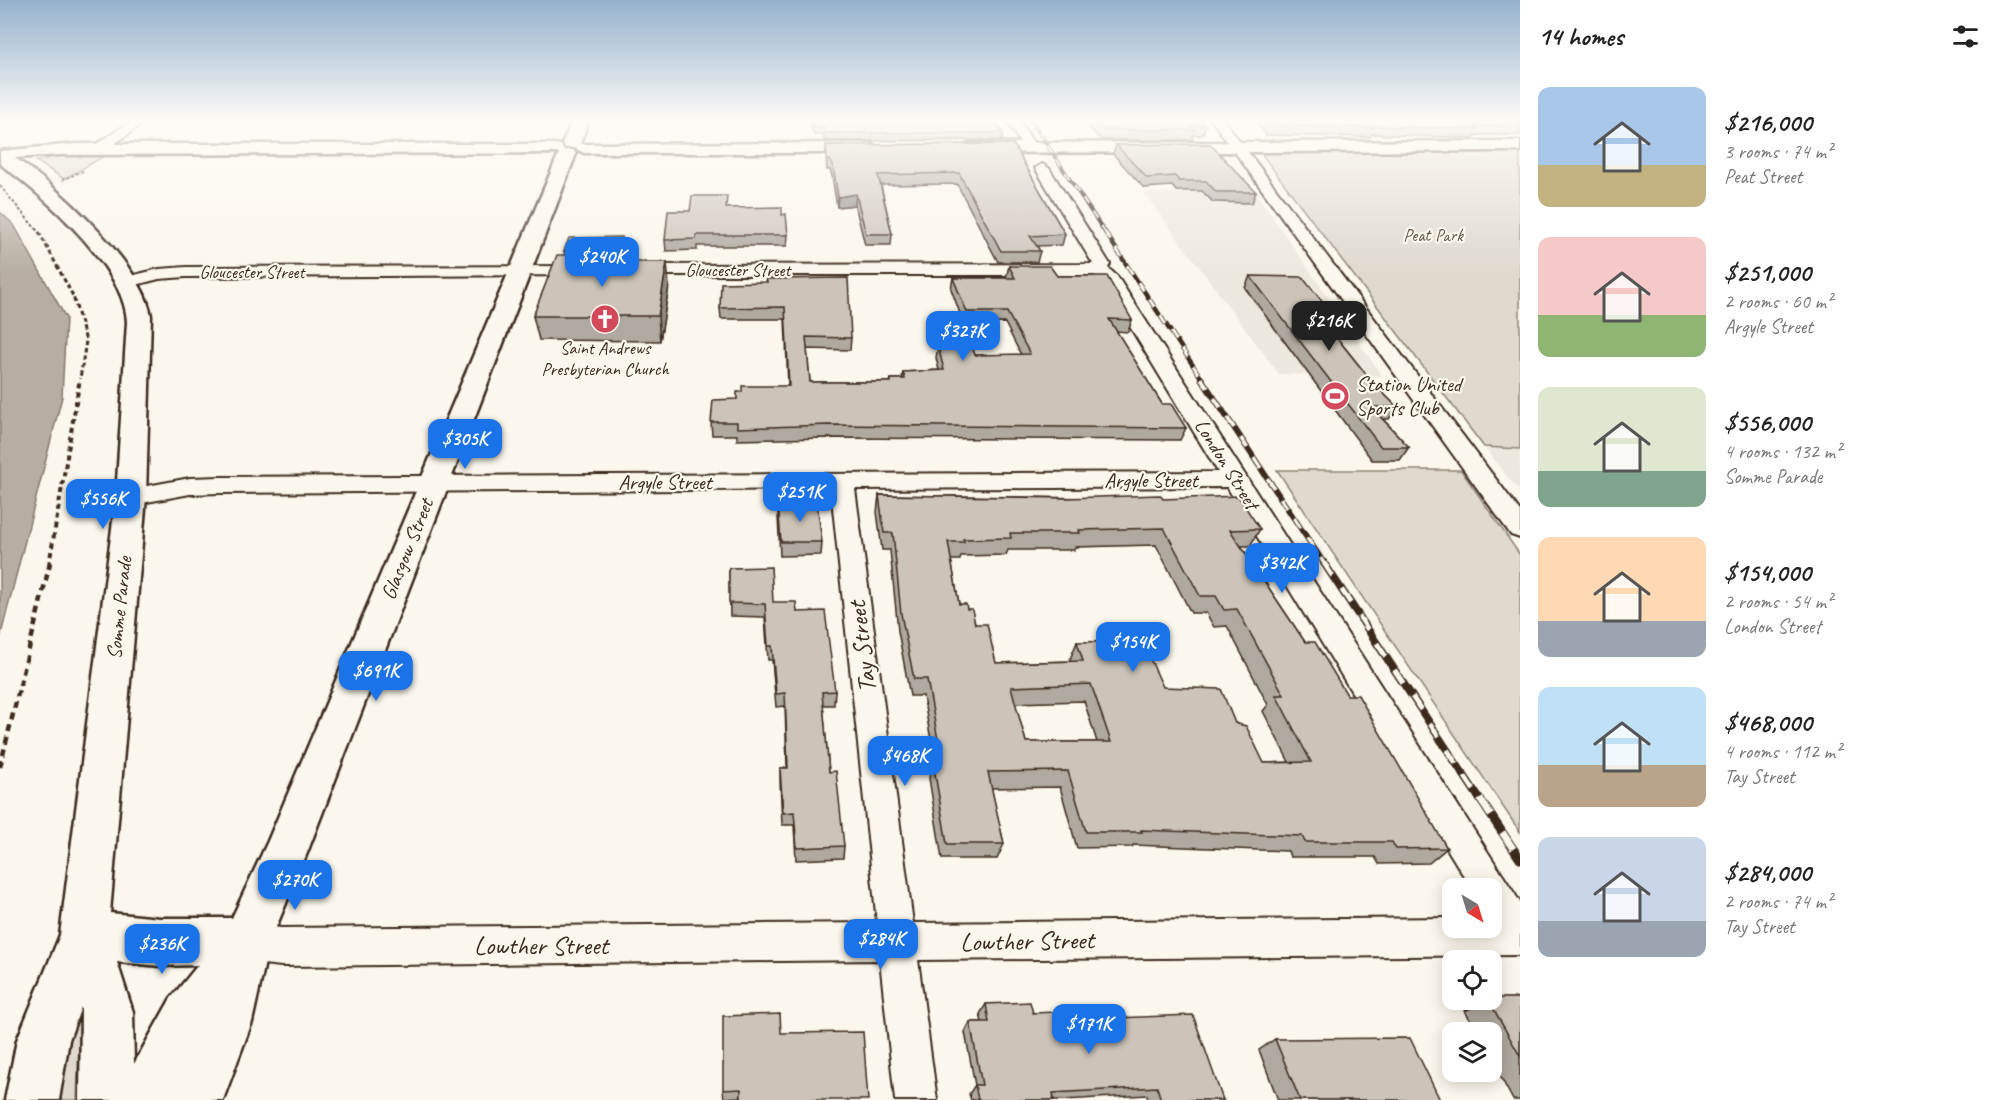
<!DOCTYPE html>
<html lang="en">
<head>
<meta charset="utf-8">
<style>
	:root { --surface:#fff; --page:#f2f2f2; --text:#222; --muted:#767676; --accent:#1a73e8 }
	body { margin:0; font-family:Caveat,sans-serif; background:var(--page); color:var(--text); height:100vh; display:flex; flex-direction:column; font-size:22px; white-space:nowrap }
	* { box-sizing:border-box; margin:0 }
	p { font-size:20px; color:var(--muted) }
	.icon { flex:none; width:33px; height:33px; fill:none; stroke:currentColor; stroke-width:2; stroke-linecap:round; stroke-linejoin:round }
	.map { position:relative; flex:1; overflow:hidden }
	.details { display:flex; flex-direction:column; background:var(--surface); width:480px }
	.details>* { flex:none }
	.needle { width:39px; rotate:142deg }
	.tools { position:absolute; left:1442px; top:878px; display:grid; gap:12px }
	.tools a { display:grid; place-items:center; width:60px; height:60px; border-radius:12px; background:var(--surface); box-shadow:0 3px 15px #0003; font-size:30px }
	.price { position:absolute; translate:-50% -51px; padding:0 14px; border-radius:12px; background:var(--accent); color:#fff; font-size:20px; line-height:39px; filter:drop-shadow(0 2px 3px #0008) }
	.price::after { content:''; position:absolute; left:50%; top:36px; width:18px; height:14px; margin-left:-9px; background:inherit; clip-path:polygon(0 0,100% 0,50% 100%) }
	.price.selected { background:#222; color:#fff }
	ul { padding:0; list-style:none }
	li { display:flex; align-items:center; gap:18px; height:150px; padding:0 18px }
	li span { display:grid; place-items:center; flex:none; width:168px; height:120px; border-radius:12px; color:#555 }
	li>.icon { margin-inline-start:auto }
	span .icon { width:72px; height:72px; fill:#fffc; stroke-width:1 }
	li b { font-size:26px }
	h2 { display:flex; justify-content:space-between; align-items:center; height:72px; padding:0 18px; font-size:26px }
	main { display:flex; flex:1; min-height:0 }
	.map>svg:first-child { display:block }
	.built { fill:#ede8dd }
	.green { fill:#dfd9ce; stroke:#8d8276; stroke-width:1.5 }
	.water { fill:#b6aea2; stroke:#85796d; stroke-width:1.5 }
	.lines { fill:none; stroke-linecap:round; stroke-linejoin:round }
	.street-casing { stroke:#3b2a1e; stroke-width:4 }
	.secondary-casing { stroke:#3b2a1e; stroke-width:5 }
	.path-far3 { stroke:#3b2a1e; stroke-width:2; stroke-dasharray:3 2; stroke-linecap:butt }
	.path-far2 { stroke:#3b2a1e; stroke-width:3; stroke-dasharray:4.5 3; stroke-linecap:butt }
	.path-far1 { stroke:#3b2a1e; stroke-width:4; stroke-dasharray:5 4; stroke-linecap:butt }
	.path { stroke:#3b2a1e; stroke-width:4.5; stroke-dasharray:7 5; stroke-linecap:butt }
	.street { fill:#fbf7ec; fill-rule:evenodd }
	.secondary { fill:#fbf7ec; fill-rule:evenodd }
	.rail-far4-casing { stroke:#3b2a1e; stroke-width:4 }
	.rail-far3-casing { stroke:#3b2a1e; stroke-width:4.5 }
	.rail-far2-casing { stroke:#3b2a1e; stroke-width:6 }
	.rail-far1-casing { stroke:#3b2a1e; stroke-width:8 }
	.rail-casing { stroke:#3b2a1e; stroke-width:9 }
	.rail-far4 { stroke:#fbf7ec; stroke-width:2; stroke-dasharray:8; stroke-linecap:butt }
	.rail-far3 { stroke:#fbf7ec; stroke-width:3; stroke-dasharray:10; stroke-linecap:butt }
	.rail-far2 { stroke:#fbf7ec; stroke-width:4; stroke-dasharray:12; stroke-linecap:butt }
	.rail-far1 { stroke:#fbf7ec; stroke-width:5; stroke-dasharray:16; stroke-linecap:butt }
	.rail { stroke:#fbf7ec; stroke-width:7; stroke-dasharray:20; stroke-linecap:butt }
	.wall { fill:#afa99f; stroke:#3b2a1e; stroke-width:1.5; fill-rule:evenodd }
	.shaded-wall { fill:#8f8982; stroke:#3b2a1e; stroke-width:1.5 }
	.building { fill:#ccc4b9; stroke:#3b2a1e; stroke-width:1.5; fill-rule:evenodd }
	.labels { text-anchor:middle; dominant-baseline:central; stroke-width:4.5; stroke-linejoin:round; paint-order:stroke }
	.far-park-label { font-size:18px; fill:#64564a; stroke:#fbf7ec }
	.far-street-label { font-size:18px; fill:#3b2a1e; stroke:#fbf7ec }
	.far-poi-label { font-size:18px; fill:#3b2a1e; stroke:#fbf7ec }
	.poi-label { font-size:21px; fill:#3b2a1e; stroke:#fbf7ec; text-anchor:start }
	.street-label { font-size:21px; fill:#3b2a1e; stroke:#fbf7ec }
	.near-street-label { font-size:26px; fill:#3b2a1e; stroke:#fbf7ec }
</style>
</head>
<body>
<main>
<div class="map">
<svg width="1520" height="1100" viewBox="0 0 1520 1100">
	<rect width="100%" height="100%" fill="#fbf7ec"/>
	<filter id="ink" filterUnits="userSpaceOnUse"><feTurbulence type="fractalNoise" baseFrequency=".0167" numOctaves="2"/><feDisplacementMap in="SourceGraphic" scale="12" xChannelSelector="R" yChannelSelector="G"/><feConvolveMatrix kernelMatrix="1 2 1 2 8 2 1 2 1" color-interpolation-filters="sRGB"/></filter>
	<g filter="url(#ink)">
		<!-- built -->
		<path class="built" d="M1255 191 1382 376 1279 374 1144 193Z
			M1484 447 1520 449V492Z"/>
		<!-- green -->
		<path class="green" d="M1520 147V449L1484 447 1257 148Z
			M70 154 106 155 64 179 36 161Z
			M1277 470H1461L1520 555V832Z
			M81 984 77 1100H57L73 989Z"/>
		<!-- water -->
		<path class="water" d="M0 212 14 225 66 318 62 397 0 638Z"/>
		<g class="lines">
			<!-- street casing -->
			<g class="street-casing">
				<path id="street" d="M135 119H149L102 153H92V147Z
					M1006 119H1018L1037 148 1035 151H1025Z
					M1211 119H1223L1520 511V538L1511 535Z
					M1042 164 1049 168 1110 264 1108 268 1117 276 1520 902V955L918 960 937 1100H895L880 960 281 966 245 962 232 956 226 943 232 930 245 924 281 928 877 923 831 489 220 493 190 494 131 505 123 503 119 497 123 491 131 489 190 478 220 477 1218 472 1101 279 1094 275H634L625 270 634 265 1093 264 1035 168ZM1227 487 1471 888H1491V927H1452V918L913 923 855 489Z
					M585 266 591 267 594 271 591 275 186 277 159 279 128 287 119 282 122 278 159 269 186 267Z"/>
			</g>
			<!-- secondary casing -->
			<g class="secondary-casing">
				<path id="secondary" d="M573 119H589L580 144 870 143 879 148 870 153H584L575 148H565L562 144Z
					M1520 141V151L970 153 961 148 970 143Z
					M75 144H555L561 145 563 150H573L576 154 307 853 269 944 252 1022 223 1100H80L81 1007 69 1040 59 1100H5L17 1040 60 935 116 497 127 322C125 267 43 195 0 164V151ZM559 153 268 841 232 918H160L110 913 146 497 151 316C143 265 58 187 15 158L60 155ZM117 962 160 966 198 965 171 998 134 1064 133 1012Z"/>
			</g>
			<!-- path-far3 -->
			<path class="path-far3" d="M62 180 85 170
				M0 186 40 234"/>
			<!-- path-far2 -->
			<path class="path-far2" d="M39 232 73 296 86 341 80 379"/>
			<!-- path-far1 -->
			<path class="path-far1" d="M49 565 80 378"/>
			<!-- path -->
			<path class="path" d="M0 767 50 563"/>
			<!-- street -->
			<use href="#street" class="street"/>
			<!-- secondary -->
			<use href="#secondary" class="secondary"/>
			<!-- rail-far4 casing -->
			<g class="rail-far4-casing">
				<path id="rail-far4" d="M1030 119 1106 234"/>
			</g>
			<!-- rail-far3 casing -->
			<g class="rail-far3-casing">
				<path id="rail-far3" d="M1105 232 1202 379"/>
			</g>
			<!-- rail-far2 casing -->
			<g class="rail-far2-casing">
				<path id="rail-far2" d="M1201 378 1325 565"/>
			</g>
			<!-- rail-far1 casing -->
			<g class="rail-far1-casing">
				<path id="rail-far1" d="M1324 563 1481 801"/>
			</g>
			<!-- rail casing -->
			<g class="rail-casing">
				<path id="rail" d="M1480 799 1520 859"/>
			</g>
			<!-- rail-far4 -->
			<use href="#rail-far4" class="rail-far4"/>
			<!-- rail-far3 -->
			<use href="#rail-far3" class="rail-far3"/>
			<!-- rail-far2 -->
			<use href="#rail-far2" class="rail-far2"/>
			<!-- rail-far1 -->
			<use href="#rail-far1" class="rail-far1"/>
			<!-- rail -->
			<use href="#rail" class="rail"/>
		</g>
		<!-- wall -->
		<path class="wall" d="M810 119H987L988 121 1003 133 1002 140 824 141V135H814L811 128Z
			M1081 119H1199L1206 126 1202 135H1193L1192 140H1101Z
			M1254 119H1520V135H1476L1474 138 1371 134 1370 137 1266 135Z
			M1013 144 1065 234 1062 245 1037 246 1040 251 1037 262H998L957 184 881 185 892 234 891 245H865L855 205 837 207 832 176 830 170H827L826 155V145Z
			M1116 145 1256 192 1252 203 1213 202 1202 191H1176L1172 186 1144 188 1113 154Z
			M727 208 782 215 788 235 787 246H697V250L666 251 665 240 690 211Z
			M623 249 620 262 669 286 660 341 539 340 533 316 565 255 564 251Z
			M1009 266 1057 276 1132 320 1128 332 1116 331 1162 404 1186 428 1180 440 827 438 737 440V435H712L711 422 737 399 742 392 788 386 785 319H721L720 308 767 282 851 338 850 350 807 349 810 382H890L891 379H902L903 372 939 370 936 358 938 346 975 355H1021L1005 323 964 324 951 289 953 278H1006Z
			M1250 276 1336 318 1330 329 1373 383 1397 407 1389 419H1383L1409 447 1400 460H1372L1245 288Z
			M879 495 1163 499 1260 529 1250 546H1241L1305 642 1347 695 1447 848 1429 863 1379 864 1375 857H1290L1288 851 1133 845 1132 847 1077 848 1060 787 991 788 1004 844 997 859H942L929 778 933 762H935L923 696H910L898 631 890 550H882L877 512ZM1156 545 1191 613H1206L1214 627 1227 626 1268 705 1263 711 1289 762 1264 763 1235 723 1163 687 1077 642 1070 659V661L996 663 967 609 959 604 951 560H960L961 556 1006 555 1008 550H1074L1075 547ZM1084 701 1097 742H1026L1015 703Z
			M778 503 822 542 821 555 780 556 778 517Z
			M729 568 773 602 797 612 835 691 834 705H823L829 772 844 846 843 858 796 860 794 825H782L780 781V768H787L785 706 776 707 772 660H768L765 617 730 616Z
			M1520 998V1100H1513L1491 1059V1032H1477L1465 1011 1487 999Z
			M986 1004 1033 1013 1114 1018 1223 1100H1148L1147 1095 1064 1100H971L969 1094 975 1085 965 1032 970 1022H982L980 1014Z
			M780 1014 741 1097 724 1098 723 1090Z
			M1275 1039 1440 1100H1278L1259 1050Z"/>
		<!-- shaded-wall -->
		<path class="shaded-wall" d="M856 194 855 205 837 207 838 197Z
			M622 237 623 249 620 263 619 251Z
			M667 262 669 286 660 341 658 316Z"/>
		<!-- building -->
		<path class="building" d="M811 119H987L988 121H995L1003 133H825L824 128H814Z
			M1093 119H1199L1206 126 1191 125 1195 130H1104Z
			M1264 119H1520V126H1473L1479 129 1371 126 1374 128 1270 126Z
			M1013 144 1065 234 1030 236 1040 251H1001L959 173 878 175 892 234H866L856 194 838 197 833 165 830 160H827L826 145Z
			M1210 144 1256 192H1216L1206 181H1179L1175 176 1147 178 1116 145Z
			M692 196H727L726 208 782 207V215L786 214 788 235H696V239L665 240 668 211H690Z
			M622 237 619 251H564L569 238Z
			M557 255H614L612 262H667L658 316H533Z
			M1009 266H1050L1057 276H1107L1132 320 1109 319 1162 404H1171L1186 428 828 425 737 428V422H711L713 400 737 399V392H742V386H789L785 307 720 308 721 283 767 282 766 279 848 278 851 338 806 337 810 382H891V379H905L903 372 944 370 938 346H972L975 355 1030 354 1007 312H967L953 278H1015Z
			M1250 276 1302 277 1336 318H1321L1373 383 1397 407H1371L1409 447H1381Z
			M879 495 1066 498 1160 495 1163 499 1238 496 1260 529 1230 530 1305 642H1315L1347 695H1358L1447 848 1396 849 1392 842H1305L1302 836 1141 830 1142 832H1086L1068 771 988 772 1004 844H947L933 762H942L927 679H914L901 614 893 533H884ZM1164 528 1200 596H1216L1224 610 1237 609 1284 695H1276L1311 762 1264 763 1246 726 1235 723 1221 689 1163 687 1142 641 1077 642 1083 661 996 663 987 624H975L972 609H967L966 604H959L948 542H964L963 539 1011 538 1010 533H1080L1079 530ZM1091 684 1111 742H1026L1011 687Z
			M778 503H817L822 542H781Z
			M771 567 773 602H796L797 612 825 611 835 691 822 692 829 772 836 771 844 846 797 848 794 812 783 813 780 768H788L785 693 776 694 772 646H768L765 604 729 603V568Z
			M1491 998H1520V1056L1488 999Z
			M1030 1002 1033 1013 1081 1011 1082 1016 1113 1015 1114 1018 1193 1015 1223 1100H1161L1157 1087 1053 1093 1054 1100H978L975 1085H982L970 1022H989L986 1004Z
			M780 1014 781 1033 863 1032 868 1100H741V1089L723 1090V1016Z
			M1410 1038 1440 1100H1300L1275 1039Z"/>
	</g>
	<!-- sky -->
	<linearGradient id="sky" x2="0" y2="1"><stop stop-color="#94b2cc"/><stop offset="0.44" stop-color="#fdfbf6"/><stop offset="1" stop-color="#fdfbf6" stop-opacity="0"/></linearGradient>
	<rect width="1520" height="273" fill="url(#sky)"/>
	<!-- icons -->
	<defs>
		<g id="church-disc" transform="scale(1.5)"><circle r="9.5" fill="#d1495b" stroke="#fbf7ec"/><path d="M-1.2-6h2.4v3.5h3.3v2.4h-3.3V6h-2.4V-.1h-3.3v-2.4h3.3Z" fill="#fff"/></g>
		<g id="stadium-disc" transform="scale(1.5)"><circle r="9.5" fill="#d1495b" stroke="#fbf7ec"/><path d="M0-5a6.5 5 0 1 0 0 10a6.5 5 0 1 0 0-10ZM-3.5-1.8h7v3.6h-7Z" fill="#fff"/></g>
	</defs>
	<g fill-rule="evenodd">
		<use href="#church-disc" x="605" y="319"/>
		<use href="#stadium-disc" x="1335" y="396"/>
	</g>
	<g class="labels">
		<!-- far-park labels -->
		<g class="far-park-label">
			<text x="1433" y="235">Peat Park</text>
		</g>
		<!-- far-street labels -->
		<g class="far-street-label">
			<text x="738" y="270">Gloucester Street</text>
			<text x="252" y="272">Gloucester Street</text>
		</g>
		<!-- far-poi labels -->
		<g class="far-poi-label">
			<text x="605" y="348">Saint Andrews<tspan x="605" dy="21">Presbyterian Church</tspan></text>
		</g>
		<!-- poi labels -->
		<g class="poi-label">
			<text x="1356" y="384">Station United<tspan x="1356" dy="24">Sports Club</tspan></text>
		</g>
		<!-- street labels -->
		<g class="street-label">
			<text transform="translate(1227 464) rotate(58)">London Street</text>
			<text x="1151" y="480">Argyle Street</text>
			<text x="665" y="482">Argyle Street</text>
			<text transform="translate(407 549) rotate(-68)">Glasgow Street</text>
			<text transform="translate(119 608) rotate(-84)">Somme Parade</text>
		</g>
		<!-- near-street labels -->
		<g class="near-street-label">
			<text transform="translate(862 647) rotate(-97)">Tay Street</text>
			<text transform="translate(1027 941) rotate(-1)">Lowther Street</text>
			<text x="541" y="945">Lowther Street</text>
		</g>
	</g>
</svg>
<div class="tools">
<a><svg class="needle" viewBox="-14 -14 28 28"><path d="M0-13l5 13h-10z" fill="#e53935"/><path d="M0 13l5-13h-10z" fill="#767676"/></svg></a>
<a><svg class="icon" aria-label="locate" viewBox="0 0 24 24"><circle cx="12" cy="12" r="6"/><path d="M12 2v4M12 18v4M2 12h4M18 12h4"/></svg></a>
<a><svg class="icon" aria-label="layers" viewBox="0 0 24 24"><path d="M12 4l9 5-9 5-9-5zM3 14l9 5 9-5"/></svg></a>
</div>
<b class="price" style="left:602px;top:288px">$240K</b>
<b class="price selected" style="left:1329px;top:352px">$216K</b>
<b class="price" style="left:963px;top:362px">$327K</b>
<b class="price" style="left:465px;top:470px">$305K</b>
<b class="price" style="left:800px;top:523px">$251K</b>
<b class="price" style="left:103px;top:530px">$556K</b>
<b class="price" style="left:1282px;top:594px">$342K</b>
<b class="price" style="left:1133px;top:673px">$154K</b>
<b class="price" style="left:376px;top:702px">$691K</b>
<b class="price" style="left:905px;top:787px">$468K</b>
<b class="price" style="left:295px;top:911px">$270K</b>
<b class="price" style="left:881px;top:970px">$284K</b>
<b class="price" style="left:162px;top:975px">$236K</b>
<b class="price" style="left:1089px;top:1055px">$171K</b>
</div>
<section class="details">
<h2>14 homes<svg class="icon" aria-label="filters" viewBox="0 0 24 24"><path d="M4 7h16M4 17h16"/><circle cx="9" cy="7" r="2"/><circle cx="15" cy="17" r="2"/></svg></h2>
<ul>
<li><span style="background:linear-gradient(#a9c7e8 65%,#c2b280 0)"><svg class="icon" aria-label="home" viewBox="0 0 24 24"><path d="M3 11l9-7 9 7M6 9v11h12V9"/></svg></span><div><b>$216,000</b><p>3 rooms · 74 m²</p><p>Peat Street</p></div></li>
<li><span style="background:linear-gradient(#f6c9c9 65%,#8fb573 0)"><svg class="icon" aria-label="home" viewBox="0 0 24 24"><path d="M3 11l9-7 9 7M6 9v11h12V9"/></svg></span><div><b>$251,000</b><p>2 rooms · 60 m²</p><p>Argyle Street</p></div></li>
<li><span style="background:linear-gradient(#dfe7d0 70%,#7fa58c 0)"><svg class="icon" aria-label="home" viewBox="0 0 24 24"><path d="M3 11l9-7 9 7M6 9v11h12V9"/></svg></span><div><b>$556,000</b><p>4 rooms · 132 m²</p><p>Somme Parade</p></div></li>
<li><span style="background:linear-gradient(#ffd9b3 70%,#9aa5b1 0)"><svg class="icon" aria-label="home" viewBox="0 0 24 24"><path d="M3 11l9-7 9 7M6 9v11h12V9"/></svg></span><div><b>$154,000</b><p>2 rooms · 54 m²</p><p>London Street</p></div></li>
<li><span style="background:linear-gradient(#bfe0f5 65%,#b9a48a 0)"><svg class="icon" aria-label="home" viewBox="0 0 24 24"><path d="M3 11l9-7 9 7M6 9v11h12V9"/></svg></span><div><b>$468,000</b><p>4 rooms · 112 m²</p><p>Tay Street</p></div></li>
<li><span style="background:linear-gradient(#c9d6e8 70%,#9aa5b1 0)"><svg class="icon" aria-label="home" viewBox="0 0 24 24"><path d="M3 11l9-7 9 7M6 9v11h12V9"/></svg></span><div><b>$284,000</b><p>2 rooms · 74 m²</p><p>Tay Street</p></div></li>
</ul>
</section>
</main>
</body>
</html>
